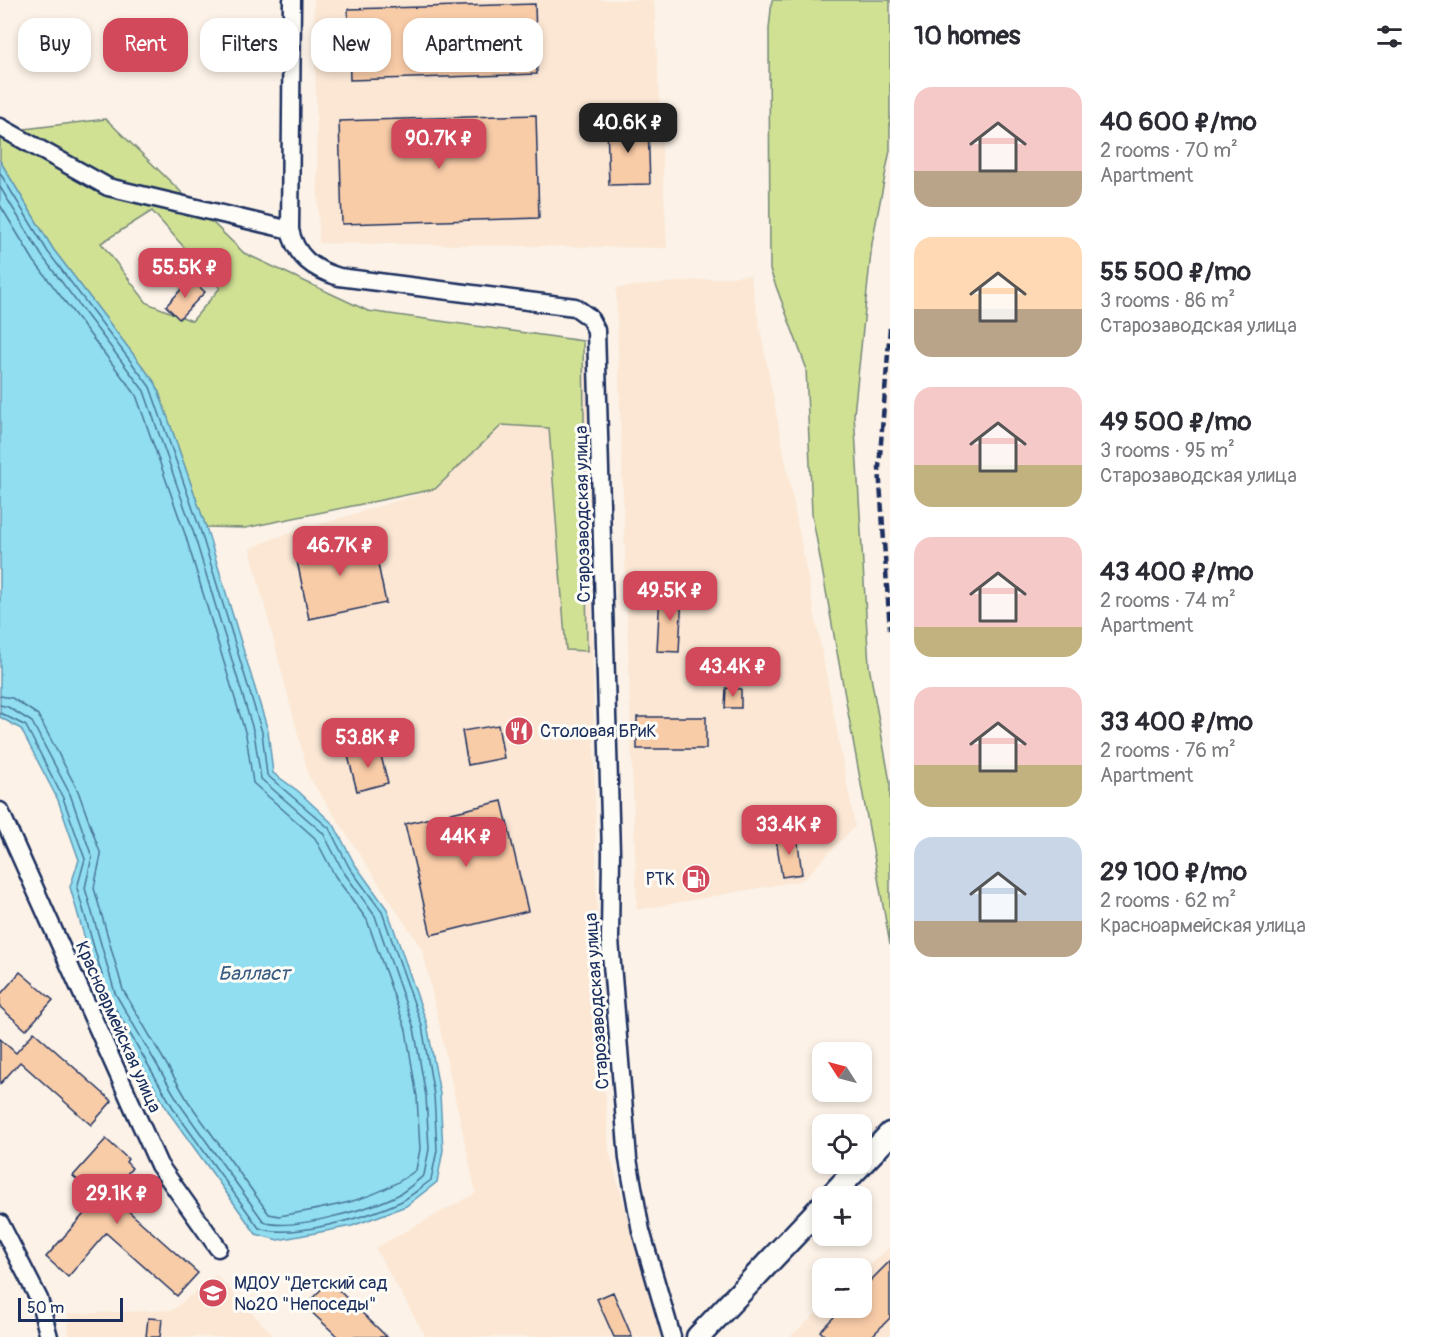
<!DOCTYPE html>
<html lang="en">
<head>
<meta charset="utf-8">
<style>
	:root { --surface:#fff; --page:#f7f7f7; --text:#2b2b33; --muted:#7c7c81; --accent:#d1495b }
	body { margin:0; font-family:Pangolin,sans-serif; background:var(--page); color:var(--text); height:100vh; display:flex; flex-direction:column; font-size:22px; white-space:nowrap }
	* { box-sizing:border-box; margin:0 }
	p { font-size:20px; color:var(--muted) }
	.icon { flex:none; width:33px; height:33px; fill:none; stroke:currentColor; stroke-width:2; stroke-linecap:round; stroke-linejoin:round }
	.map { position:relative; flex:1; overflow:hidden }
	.drawer { display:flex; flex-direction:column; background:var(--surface); width:540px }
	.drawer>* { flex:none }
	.guide { position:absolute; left:18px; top:18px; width:570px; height:54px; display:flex; gap:12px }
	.needle { width:39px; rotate:306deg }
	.buttons { position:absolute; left:812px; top:1042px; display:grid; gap:12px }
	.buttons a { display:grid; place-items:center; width:60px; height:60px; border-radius:12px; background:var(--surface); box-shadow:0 3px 9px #0003; font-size:30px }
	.scale { position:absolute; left:18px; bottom:15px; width:105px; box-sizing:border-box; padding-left:6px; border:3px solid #1b2f5e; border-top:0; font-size:16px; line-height:21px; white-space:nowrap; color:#1b2f5e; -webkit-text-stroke:4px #fdfcf7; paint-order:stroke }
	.price { position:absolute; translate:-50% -51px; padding:0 14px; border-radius:12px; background:var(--accent); color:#fff; font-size:20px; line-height:39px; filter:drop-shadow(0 2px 3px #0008) }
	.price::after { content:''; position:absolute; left:50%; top:36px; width:18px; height:14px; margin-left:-9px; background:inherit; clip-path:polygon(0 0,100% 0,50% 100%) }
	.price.current { background:#222; color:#fff }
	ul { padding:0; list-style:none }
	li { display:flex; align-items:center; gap:18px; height:150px; padding:0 24px }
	li span { display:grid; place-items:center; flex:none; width:168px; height:120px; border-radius:18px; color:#555 }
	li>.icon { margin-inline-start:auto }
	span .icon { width:72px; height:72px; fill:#fffc; stroke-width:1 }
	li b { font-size:26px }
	h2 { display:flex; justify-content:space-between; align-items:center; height:72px; padding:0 24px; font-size:26px }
	.pill { padding:0 21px; border-radius:18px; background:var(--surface); box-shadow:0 3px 9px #0003; font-size:21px; line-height:54px }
	.pill.current { background:var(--accent); color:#fff }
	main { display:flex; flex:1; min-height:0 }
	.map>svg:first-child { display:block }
	.built { fill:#fbe7d4 }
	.green { fill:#d1e194; stroke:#768879; stroke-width:1.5; fill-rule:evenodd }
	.water { fill:#90def0; stroke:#6198b6; stroke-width:1.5 }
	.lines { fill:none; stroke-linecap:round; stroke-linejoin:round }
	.shore { stroke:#4a7598; stroke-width:1.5 }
	.building { fill:#f9cca8; stroke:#1b2f5e; stroke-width:1.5 }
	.street-casing { stroke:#1b2f5e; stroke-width:21 }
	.secondary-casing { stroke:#1b2f5e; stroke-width:27 }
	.street { stroke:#fdfcf7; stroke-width:16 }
	.secondary { stroke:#fdfcf7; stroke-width:22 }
	.rail { stroke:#1b2f5e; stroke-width:4.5; stroke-dasharray:9 4.5; stroke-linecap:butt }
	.labels { text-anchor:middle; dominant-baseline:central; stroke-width:6; stroke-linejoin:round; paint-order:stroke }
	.street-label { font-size:18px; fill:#1b2f5e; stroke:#fdfcf7 }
	.poi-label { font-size:18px; fill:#1b2f5e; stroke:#fdfcf7; text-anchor:start }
	.water-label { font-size:20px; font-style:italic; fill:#385b82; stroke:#fdfcf7 }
</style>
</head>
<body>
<main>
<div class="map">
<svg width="890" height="1337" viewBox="0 0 890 1337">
	<rect width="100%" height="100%" fill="#fcf2e7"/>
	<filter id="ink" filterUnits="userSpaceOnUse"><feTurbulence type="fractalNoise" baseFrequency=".0167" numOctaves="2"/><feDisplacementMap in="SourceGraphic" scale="12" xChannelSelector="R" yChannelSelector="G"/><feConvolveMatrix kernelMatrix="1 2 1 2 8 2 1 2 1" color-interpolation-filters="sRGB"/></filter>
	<g filter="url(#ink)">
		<!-- built -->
		<path class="built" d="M314 0H654L667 248 319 243Z
			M750 275 855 826 803 880 637 910 616 288Z
			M587 328 598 981 609 1151 661 1337H426L375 1248 476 1193 423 951 309 777 250 549 272 539 435 489 502 425 550 428 566 650 586 651 583 414Z
			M890 1247V1337H790L822 1308H861V1273Z
			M216 1275 275 1337H69L68 1314 173 1310Z"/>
		<!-- green -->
		<path class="green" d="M772 0H890V150L872 243 854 414 869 666 890 782V944L812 514 806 367 770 270 769 29Z
			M106 119 244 253 368 311 583 341 587 651 566 650 549 428 502 425 435 489 245 528 206 527 156 384 53 249 0 161V132ZM152 211 220 288 192 321 147 303 101 243Z"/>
		<!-- water -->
		<path class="water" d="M0 161 53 249 156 384 206 527 268 731 273 773 298 791 334 825 354 863 387 909 427 1024 440 1094 443 1150 437 1182 406 1206 352 1226 278 1240 256 1234 170 1114 102 998 70 887 79 860 58 800 21 729 0 717Z"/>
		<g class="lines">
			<!-- shore -->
			<path class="shore" d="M0 173 48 252 150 387 200 529 262 732 267 775 329 828 349 867 382 912 422 1026 434 1095 437 1150 431 1180C421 1187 411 1197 400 1202 369 1216 291 1240 259 1228L175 1111 108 996 77 888 85 859 63 798 26 726 0 713
				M0 187 42 256 144 391 193 531 254 733 261 779 323 833 343 871 375 916 414 1028 426 1096 429 1149 424 1175C416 1182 407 1190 398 1195 372 1208 290 1232 264 1222L181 1106 115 993 85 888 92 857 70 794 32 722 8 707 0 705
				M0 205 34 261 136 395 185 534 246 735 253 783 315 838 335 876 367 920 406 1030 417 1097 420 1149 416 1170C376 1201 327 1208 279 1216L269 1214 188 1101 123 990 94 888 101 855 78 791 38 715 12 698 0 696"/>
		</g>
		<!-- building -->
		<path class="building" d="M535 4 537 74 350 80 348 9Z
			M536 115 539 218 342 224 339 121Z
			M648 124 650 184 609 185 607 125Z
			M191 279 205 292 179 319 166 306Z
			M372 535 386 603 309 619 295 551Z
			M660 593 682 594 679 652 657 651Z
			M726 688 741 689V708H725Z
			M637 717H706V749H637Z
			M498 725 504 758 468 765 462 731Z
			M379 748 388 783 357 791 348 756Z
			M502 801 528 911 431 935 405 824Z
			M797 836 802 874 782 877 776 839Z
			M20 972 53 1000 26 1030 0 1007V995Z
			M34 1032 112 1101 91 1125 20 1062 0 1084V1039L16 1053Z
			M106 1139 128 1159 126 1162 132 1168 122 1180 129 1187 117 1201 198 1273 177 1296 106 1233 68 1277 46 1257 98 1198 73 1176Z
			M890 1261V1318L871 1337H826L820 1331 843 1308H861V1290Z
			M329 1281 387 1337H338L305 1306Z
			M613 1292 632 1337H614L597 1299Z
			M148 1318 162 1319 160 1337H146Z"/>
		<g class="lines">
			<!-- street casing -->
			<g class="street-casing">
				<path id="street" d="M292 0 290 230C296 257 313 269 339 277L575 307 589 317 596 330 611 853 610 940 628 1159 641 1231 672 1337
					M0 127 108 187 290 230
					M0 811 159 1165 218 1248
					M0 1223 39 1299 49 1337"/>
			</g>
			<!-- secondary casing -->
			<g class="secondary-casing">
				<path id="secondary" d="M830 1197 890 1134
					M698 1337 822 1206"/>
			</g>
			<!-- street -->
			<use href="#street" class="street"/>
			<!-- secondary -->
			<use href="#secondary" class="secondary"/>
			<!-- rail -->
			<path class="rail" d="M890 328 879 468 890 630"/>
		</g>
	</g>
	<!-- icons -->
	<defs>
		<g id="restaurant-disc" transform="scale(1.5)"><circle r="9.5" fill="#d1495b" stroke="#fdfcf7"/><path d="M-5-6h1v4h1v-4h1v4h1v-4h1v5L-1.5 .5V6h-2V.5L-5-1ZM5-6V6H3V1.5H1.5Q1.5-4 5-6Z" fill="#fff"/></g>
		<g id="fuel-disc" transform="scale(1.5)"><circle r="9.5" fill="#d1495b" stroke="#fdfcf7"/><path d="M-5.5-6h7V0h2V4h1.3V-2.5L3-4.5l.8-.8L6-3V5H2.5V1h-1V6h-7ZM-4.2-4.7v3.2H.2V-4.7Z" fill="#fff"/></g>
		<g id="school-disc" transform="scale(1.5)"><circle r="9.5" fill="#d1495b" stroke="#fdfcf7"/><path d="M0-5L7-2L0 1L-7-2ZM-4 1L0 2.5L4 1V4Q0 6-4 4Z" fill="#fff"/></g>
	</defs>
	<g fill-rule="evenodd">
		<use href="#restaurant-disc" x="519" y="731"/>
		<use href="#fuel-disc" x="696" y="879"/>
		<use href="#school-disc" x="213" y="1293"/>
	</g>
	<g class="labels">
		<!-- street labels -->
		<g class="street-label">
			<text transform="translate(583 514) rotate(-91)">Старозаводская улица</text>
			<text transform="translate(597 1001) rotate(-94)">Старозаводская улица</text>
			<text transform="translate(118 1027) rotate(66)">Красноармейская улица</text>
		</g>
		<!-- poi labels -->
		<g class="poi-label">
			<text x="540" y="731">Столовая БРиК</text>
			<text x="675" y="879" text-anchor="end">РТК</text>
			<text x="234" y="1283">МДОУ "Детский сад<tspan x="234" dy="21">№20 "Непоседы"</tspan></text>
		</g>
		<!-- water labels -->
		<g class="water-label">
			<text x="254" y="973">Балласт</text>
		</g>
	</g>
</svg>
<div class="buttons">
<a><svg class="needle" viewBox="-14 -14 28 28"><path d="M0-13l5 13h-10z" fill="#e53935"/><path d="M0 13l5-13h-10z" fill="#7c7c81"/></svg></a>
<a><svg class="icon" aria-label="locate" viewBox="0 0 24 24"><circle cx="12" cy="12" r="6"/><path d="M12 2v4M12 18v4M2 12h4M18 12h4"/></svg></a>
<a>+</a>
<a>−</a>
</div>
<div class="scale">50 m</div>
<b class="price current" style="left:628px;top:154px">40.6K ₽</b>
<b class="price" style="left:439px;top:170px">90.7K ₽</b>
<b class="price" style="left:185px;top:299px">55.5K ₽</b>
<b class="price" style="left:340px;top:577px">46.7K ₽</b>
<b class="price" style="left:670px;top:622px">49.5K ₽</b>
<b class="price" style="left:733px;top:698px">43.4K ₽</b>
<b class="price" style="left:368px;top:769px">53.8K ₽</b>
<b class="price" style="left:789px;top:856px">33.4K ₽</b>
<b class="price" style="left:466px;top:868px">44K ₽</b>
<b class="price" style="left:117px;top:1225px">29.1K ₽</b>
<div class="guide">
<a class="pill">Buy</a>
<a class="pill current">Rent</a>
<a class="pill">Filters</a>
<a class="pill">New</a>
<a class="pill">Apartment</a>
</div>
</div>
<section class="drawer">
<h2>10 homes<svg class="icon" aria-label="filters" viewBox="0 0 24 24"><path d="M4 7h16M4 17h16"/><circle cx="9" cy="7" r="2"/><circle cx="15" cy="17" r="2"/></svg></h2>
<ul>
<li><span style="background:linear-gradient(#f6c9c9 70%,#b9a48a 0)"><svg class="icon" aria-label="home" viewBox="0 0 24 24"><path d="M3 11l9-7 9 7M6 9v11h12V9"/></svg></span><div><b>40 600 ₽/mo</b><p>2 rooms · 70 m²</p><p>Apartment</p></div></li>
<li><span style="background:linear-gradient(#ffd9b3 60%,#b9a48a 0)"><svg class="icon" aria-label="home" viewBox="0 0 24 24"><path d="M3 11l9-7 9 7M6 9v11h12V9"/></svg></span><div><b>55 500 ₽/mo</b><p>3 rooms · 86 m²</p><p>Старозаводская улица</p></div></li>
<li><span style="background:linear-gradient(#f6c9c9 65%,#c2b280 0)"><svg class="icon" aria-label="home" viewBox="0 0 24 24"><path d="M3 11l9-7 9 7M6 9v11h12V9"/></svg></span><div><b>49 500 ₽/mo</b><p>3 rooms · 95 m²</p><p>Старозаводская улица</p></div></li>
<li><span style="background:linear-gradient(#f6c9c9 75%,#c2b280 0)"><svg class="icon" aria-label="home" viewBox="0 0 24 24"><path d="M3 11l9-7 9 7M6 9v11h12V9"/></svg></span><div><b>43 400 ₽/mo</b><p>2 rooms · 74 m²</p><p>Apartment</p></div></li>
<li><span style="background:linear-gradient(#f6c9c9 65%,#c2b280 0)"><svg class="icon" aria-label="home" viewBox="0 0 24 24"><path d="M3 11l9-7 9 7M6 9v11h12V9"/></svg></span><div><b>33 400 ₽/mo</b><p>2 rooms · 76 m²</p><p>Apartment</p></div></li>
<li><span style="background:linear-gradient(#c9d6e8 70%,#b9a48a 0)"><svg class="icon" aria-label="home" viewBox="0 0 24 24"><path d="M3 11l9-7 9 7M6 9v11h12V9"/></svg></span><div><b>29 100 ₽/mo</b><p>2 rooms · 62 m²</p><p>Красноармейская улица</p></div></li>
</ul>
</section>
</main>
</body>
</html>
